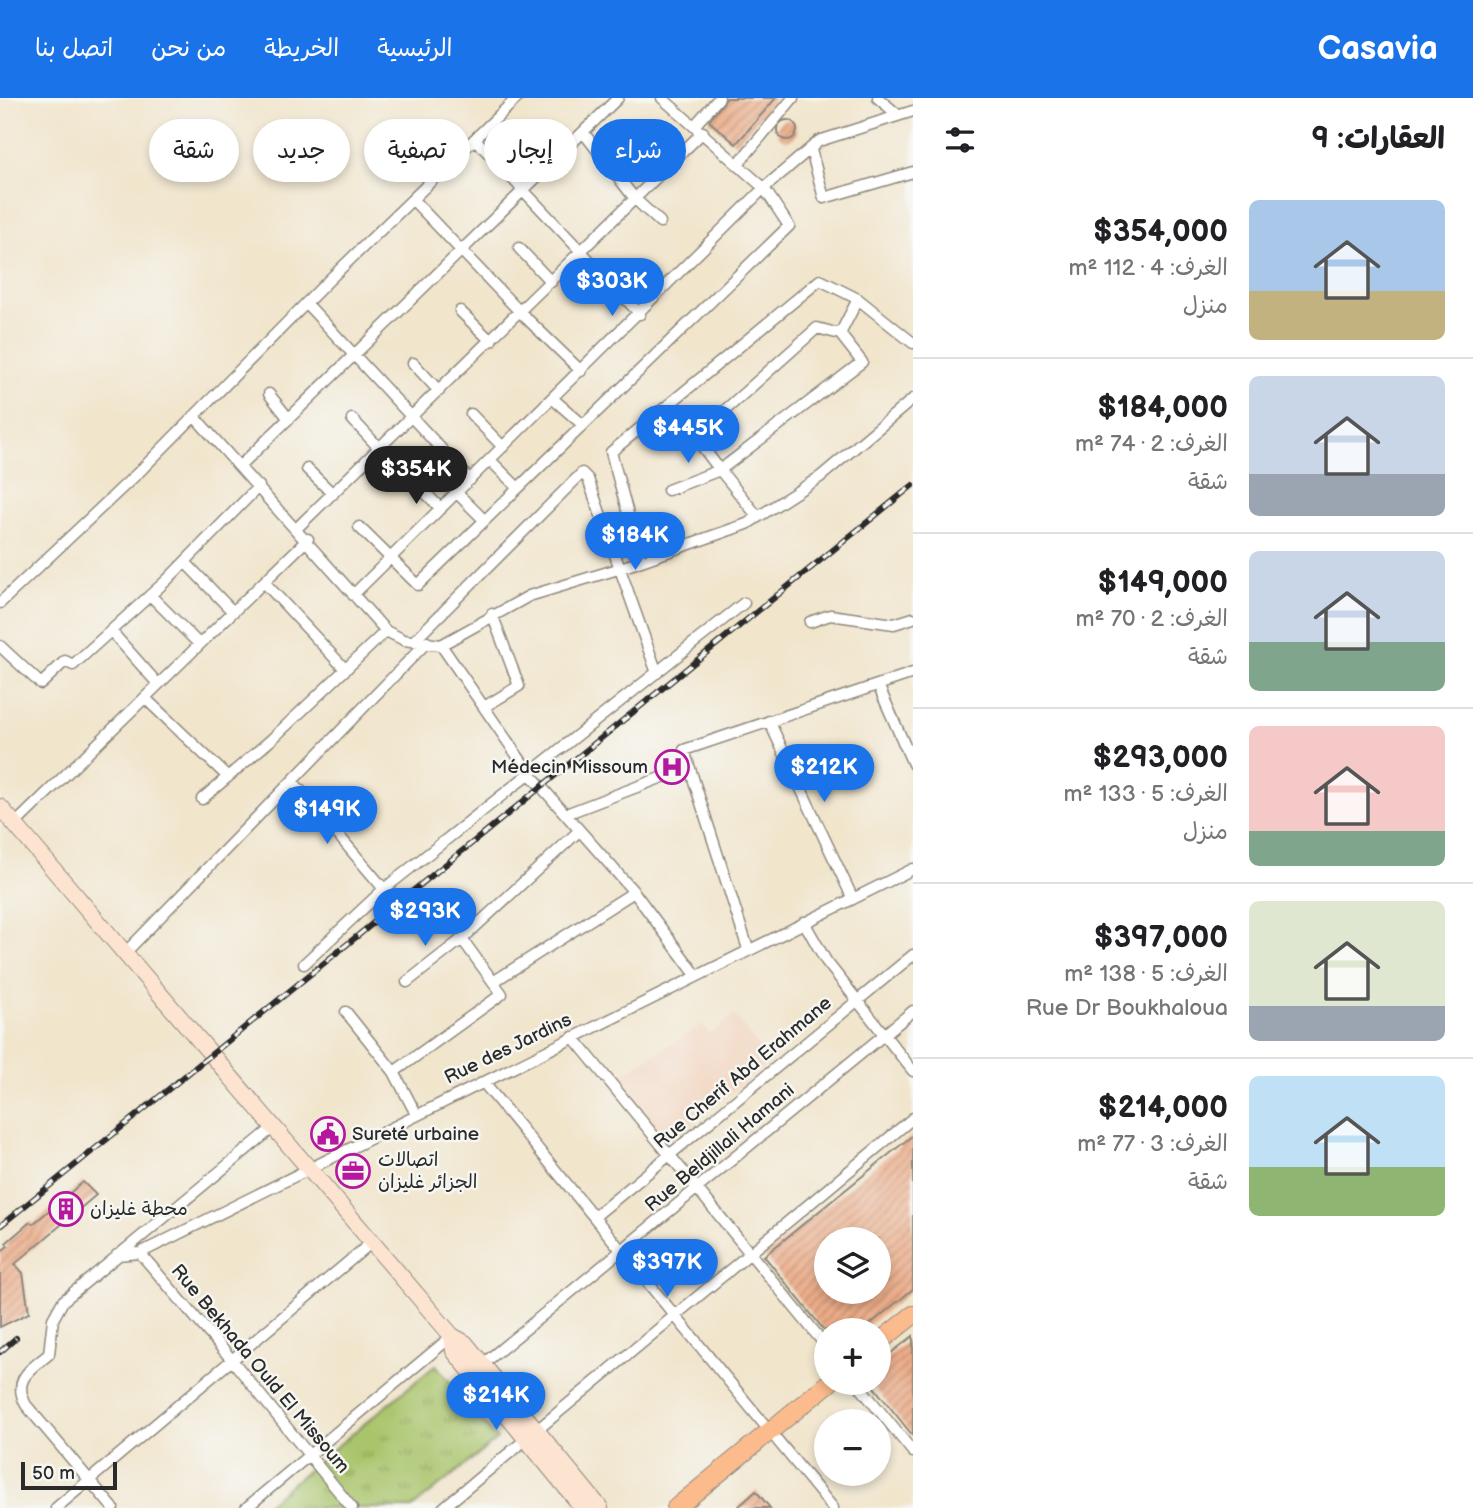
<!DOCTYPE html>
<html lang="ar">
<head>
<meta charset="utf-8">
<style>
	:root { --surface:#fff; --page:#f2f2f2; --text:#202124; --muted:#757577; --line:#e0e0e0; --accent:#1a73e8 }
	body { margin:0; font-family:"Balsamiq Sans","Playpen Sans Arabic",sans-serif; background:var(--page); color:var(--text); direction:rtl; height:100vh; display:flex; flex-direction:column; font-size:26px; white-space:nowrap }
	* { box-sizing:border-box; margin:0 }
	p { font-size:23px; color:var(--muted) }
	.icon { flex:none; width:38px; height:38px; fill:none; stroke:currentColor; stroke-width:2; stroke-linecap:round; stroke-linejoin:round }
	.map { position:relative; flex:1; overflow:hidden; direction:ltr }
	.sheet { display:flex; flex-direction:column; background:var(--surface); width:560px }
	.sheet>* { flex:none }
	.guide { position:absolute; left:21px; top:21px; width:665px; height:63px; direction:rtl; display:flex; gap:14px }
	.tools { position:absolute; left:814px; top:1129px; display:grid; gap:14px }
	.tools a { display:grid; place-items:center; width:77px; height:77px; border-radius:50%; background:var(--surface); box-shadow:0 4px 10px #0003; font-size:35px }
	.scale { position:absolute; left:21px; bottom:18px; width:96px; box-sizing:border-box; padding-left:7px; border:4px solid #2b2b2b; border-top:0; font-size:19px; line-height:24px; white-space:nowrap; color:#2b2b2b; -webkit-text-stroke:5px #f6f6f2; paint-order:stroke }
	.price { position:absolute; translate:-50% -60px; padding:0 16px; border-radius:24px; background:var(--accent); color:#fff; font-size:23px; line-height:46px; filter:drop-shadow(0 2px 4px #0008) }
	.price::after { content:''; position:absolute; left:50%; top:42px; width:21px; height:16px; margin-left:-10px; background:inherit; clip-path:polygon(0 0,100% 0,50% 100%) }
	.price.current { background:#222; color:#fff }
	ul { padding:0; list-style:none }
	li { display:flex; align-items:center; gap:21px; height:175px; padding:0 28px }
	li+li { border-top:2px solid var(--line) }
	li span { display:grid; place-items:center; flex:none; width:196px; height:140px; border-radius:10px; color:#555 }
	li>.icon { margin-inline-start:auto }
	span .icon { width:84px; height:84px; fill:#fffc; stroke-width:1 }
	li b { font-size:30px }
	h2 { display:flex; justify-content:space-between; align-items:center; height:84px; padding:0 28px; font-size:30px }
	.chip { padding:0 24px; border-radius:32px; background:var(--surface); box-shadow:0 4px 10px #0003; font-size:24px; line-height:63px }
	.chip.current { background:var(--accent); color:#fff }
	header { display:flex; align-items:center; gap:42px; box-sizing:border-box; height:98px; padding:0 35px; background:var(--accent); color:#fff }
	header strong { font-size:33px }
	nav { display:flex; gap:38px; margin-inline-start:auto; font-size:24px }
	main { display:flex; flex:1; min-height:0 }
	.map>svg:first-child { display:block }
	.built { fill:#f2d4be }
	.park { fill:url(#park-tufts); stroke:#6a784b; stroke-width:2 }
	.building { fill:url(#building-hatch); fill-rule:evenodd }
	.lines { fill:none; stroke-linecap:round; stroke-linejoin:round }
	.street-casing { stroke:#8e887c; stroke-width:13 }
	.secondary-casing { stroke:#8e887c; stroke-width:18 }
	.primary-casing { stroke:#8e887c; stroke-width:20 }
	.street { stroke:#fff; stroke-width:10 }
	.secondary { stroke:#fde4d1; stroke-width:16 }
	.primary { stroke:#fbbb8d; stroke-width:18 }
	.rail-casing { stroke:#2b2b2b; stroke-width:6 }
	.rail { stroke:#f6f6f2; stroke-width:3.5; stroke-dasharray:10; stroke-linecap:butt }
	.labels { text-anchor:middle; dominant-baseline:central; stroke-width:5; stroke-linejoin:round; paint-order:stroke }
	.poi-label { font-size:19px; fill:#2b2b2b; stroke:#f6f6f2; text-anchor:start }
	.street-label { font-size:19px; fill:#2b2b2b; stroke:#f6f6f2 }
</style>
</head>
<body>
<header>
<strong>Casavia</strong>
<nav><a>الرئيسية</a><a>الخريطة</a><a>من نحن</a><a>اتصل بنا</a></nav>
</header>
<main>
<section class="sheet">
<h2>العقارات: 9<svg class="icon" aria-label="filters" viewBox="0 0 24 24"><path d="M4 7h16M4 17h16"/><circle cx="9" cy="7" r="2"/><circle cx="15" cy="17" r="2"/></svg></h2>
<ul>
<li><span style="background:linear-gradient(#a9c7e8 65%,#c2b280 0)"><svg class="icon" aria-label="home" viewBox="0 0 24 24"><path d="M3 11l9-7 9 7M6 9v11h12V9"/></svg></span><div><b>$354,000</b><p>الغرف: 4 · 112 m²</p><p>منزل</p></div></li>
<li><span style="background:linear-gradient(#c9d6e8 70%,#9aa5b1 0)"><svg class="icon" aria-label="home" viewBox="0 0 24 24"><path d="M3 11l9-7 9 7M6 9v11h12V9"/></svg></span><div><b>$184,000</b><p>الغرف: 2 · 74 m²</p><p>شقة</p></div></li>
<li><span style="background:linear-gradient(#c9d6e8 65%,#7fa58c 0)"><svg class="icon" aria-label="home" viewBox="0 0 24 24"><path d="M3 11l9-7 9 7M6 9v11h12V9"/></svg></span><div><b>$149,000</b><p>الغرف: 2 · 70 m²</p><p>شقة</p></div></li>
<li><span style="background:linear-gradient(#f6c9c9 75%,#7fa58c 0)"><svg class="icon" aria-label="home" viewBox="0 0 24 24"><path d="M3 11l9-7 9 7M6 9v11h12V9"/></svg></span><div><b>$293,000</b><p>الغرف: 5 · 133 m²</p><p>منزل</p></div></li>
<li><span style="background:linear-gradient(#dfe7d0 75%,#9aa5b1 0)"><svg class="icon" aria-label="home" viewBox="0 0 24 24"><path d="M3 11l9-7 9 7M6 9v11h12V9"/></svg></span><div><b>$397,000</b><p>الغرف: 5 · 138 m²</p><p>Rue Dr Boukhaloua</p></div></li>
<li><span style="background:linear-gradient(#bfe0f5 65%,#8fb573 0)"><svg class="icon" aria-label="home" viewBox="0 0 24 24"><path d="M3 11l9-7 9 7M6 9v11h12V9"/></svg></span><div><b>$214,000</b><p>الغرف: 3 · 77 m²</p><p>شقة</p></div></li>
</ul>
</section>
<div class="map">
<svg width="913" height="1410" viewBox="0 0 913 1410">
	<defs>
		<pattern id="park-tufts" width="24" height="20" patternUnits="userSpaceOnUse" patternTransform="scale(1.75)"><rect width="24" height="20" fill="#a9c46b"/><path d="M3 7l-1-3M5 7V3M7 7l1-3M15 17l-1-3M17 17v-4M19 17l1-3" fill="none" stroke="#8a9f58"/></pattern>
		<pattern id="building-hatch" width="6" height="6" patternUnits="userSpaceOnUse" patternTransform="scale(1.75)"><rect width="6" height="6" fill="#ecac88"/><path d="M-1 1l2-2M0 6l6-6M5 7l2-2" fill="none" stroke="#bf8c6f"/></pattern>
	</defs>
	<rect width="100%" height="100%" fill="#f6f6f2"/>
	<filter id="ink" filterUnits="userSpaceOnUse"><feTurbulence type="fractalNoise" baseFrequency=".0143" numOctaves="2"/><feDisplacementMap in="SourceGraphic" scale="14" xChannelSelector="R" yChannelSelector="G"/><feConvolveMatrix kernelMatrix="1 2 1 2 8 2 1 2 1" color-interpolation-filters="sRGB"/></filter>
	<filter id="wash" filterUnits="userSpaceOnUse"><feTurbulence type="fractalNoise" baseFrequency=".00686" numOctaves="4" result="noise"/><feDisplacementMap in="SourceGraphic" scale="28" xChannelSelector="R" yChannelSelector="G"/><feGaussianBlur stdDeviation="1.57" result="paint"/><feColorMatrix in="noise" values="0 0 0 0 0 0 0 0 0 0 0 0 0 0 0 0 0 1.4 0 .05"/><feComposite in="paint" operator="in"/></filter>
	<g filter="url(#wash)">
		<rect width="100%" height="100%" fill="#f1e5cc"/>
		<!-- built -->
		<path class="built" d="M734 917 770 962 670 1044 616 980 702 927 710 936Z"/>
		<!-- park -->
		<path class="park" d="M436 1267 497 1341 412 1410H262Z"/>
		<g id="blocks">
			<!-- building -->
			<path class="building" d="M727 0H776L736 46 709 23Z
				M777 32a10 10 0 1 1 20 0a10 10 0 1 1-20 0Z
				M913 1037V1191L863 1232H824L764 1158ZM826 1141H878V1194H826Z
				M83 1084 96 1097 15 1166 23 1175 29 1215 0 1229V1154L8 1148 6 1145 30 1124 33 1126Z
				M913 1238V1338L870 1284H878V1265Z
				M756 1393 770 1410H737Z"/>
		</g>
	</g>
	<g filter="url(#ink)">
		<use href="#blocks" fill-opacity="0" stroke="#8e887c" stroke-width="2"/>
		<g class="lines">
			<!-- street casing -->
			<g class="street-casing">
				<path id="street" d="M878 0 898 17
					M695 27 719 0
					M583 34 635 101 660 124
					M475 41 640 216
					M811 52 824 100 913 74
					M738 66 793 0
					M413 102 520 214 581 273
					M519 150 551 184
					M306 205 470 382
					M460 213 491 243
					M840 236 858 201
					M413 265 439 293
					M269 296 289 321
					M552 300 582 326
					M471 316 503 349
					M194 318 386 533 404 542 441 547 530 676 634 794 696 877
					M352 321 380 351
					M490 362 517 389
					M240 368 618 0
					M307 371 333 396
					M414 383 441 411
					M668 392 720 372 695 339 817 230 840 236 862 264 720 372 758 419
					M457 395 484 422
					M359 429 418 487 789 128 764 90 662 0
					M297 430 703 34
					M641 463 611 354 820 182 858 201 913 245
					M185 464 233 514
					M264 484 345 571
					M150 497 199 546
					M353 497 764 90 819 43 913 13
					M0 505 141 372 331 180 517 0
					M810 524 830 517 894 526 913 520
					M111 533 158 586
					M414 543 582 375 588 381 657 575
					M441 547 529 498 618 471 747 426 820 379 913 301
					M0 548 41 586 65 563 73 567 167 482 259 388
					M878 587 913 666
					M145 600 228 679
					M484 609 519 588 492 516
					M769 623 853 801
					M294 685 384 791
					M202 701 272 641 386 533
					M566 716 689 669
					M15 726 308 441
					M804 824 826 863 913 973
					M748 851 684 652 913 575
					M125 855 427 544
					M304 866 384 791 744 505
					M407 884 462 841
					M493 884 634 794
					M346 914 394 974 416 1016
					M573 939 826 1248
					M394 974 502 896 462 841 579 733
					M483 984 833 1410
					M594 1119 913 857
					M140 1155 232 1262 352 1410
					M117 1157 140 1155 913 771
					M483 1266 913 913
					M856 1284 913 1354
					M56 1410 372 1144
					M113 1410 26 1307C12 1281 30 1272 49 1256L53 1221 63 1203 275 1028
					M246 1410 452 1238
					M443 1410 913 1020"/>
			</g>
			<!-- secondary casing -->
			<g class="secondary-casing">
				<path id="secondary" d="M0 709 452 1238 465 1245 600 1410
					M452 1238 454 1253 583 1410"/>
			</g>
			<!-- primary casing -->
			<g class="primary-casing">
				<path id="primary" d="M878 1245 913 1217
					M676 1410 830 1284"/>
			</g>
			<!-- street -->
			<use href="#street" class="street"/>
			<!-- secondary -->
			<use href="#secondary" class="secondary"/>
			<!-- primary -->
			<use href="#primary" class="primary"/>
			<!-- rail casing -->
			<g class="rail-casing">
				<path id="rail" d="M0 1128 913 387
					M0 1254 16 1240"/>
			</g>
			<!-- rail -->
			<use href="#rail" class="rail"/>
		</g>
	</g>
	<!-- icons -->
	<defs>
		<g id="hospital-ring" transform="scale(1.75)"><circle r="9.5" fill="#f6f6f2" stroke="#b5179e" stroke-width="1.5"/><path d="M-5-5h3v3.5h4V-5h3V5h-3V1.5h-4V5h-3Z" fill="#b5179e"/></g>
		<g id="civic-ring" transform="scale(1.75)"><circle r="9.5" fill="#f6f6f2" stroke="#b5179e" stroke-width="1.5"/><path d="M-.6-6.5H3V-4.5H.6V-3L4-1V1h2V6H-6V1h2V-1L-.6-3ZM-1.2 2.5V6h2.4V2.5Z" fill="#b5179e"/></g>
		<g id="office-ring" transform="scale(1.75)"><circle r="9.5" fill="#f6f6f2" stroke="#b5179e" stroke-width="1.5"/><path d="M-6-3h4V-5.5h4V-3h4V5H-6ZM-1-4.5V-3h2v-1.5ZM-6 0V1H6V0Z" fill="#b5179e"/></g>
		<g id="building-ring" transform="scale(1.75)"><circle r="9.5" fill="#f6f6f2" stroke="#b5179e" stroke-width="1.5"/><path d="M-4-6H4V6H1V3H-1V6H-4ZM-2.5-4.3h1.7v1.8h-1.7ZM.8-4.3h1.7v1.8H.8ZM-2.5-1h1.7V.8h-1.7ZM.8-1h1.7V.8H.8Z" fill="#b5179e"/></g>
	</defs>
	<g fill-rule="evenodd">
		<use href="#hospital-ring" x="672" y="669"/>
		<use href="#civic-ring" x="328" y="1036"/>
		<use href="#office-ring" x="353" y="1073"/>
		<use href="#building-ring" x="66" y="1111"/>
	</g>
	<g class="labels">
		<!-- poi labels -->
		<g class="poi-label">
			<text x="648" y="669" text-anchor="end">Médecin Missoum</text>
			<text x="352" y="1036">Sureté urbaine</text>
			<text x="378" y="1062">اتصالات<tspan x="378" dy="22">الجزائر غليزان</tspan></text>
			<text x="90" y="1111">محطة غليزان</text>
		</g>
		<!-- street labels -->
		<g class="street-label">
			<text transform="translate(508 951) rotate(-26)">Rue des Jardins</text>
			<text transform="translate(743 975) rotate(-40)">Rue Cherif Abd Erahmane</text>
			<text transform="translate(720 1050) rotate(-40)">Rue Beldjillali Hamani</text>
			<text transform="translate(260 1271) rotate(50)">Rue Bekhada Ould El Missoum</text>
		</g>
	</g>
</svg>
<div class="tools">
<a><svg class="icon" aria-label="layers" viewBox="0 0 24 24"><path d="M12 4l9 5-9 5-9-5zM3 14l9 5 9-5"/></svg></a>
<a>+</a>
<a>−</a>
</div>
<div class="scale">50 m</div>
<b class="price" style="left:612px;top:220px">$303K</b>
<b class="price" style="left:688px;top:367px">$445K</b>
<b class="price current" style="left:416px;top:408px">$354K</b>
<b class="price" style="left:635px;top:474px">$184K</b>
<b class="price" style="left:824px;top:706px">$212K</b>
<b class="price" style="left:327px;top:748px">$149K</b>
<b class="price" style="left:425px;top:850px">$293K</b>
<b class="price" style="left:667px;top:1201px">$397K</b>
<b class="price" style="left:496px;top:1334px">$214K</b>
<div class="guide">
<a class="chip current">شراء</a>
<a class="chip">إيجار</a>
<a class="chip">تصفية</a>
<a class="chip">جديد</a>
<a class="chip">شقة</a>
</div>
</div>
</main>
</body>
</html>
